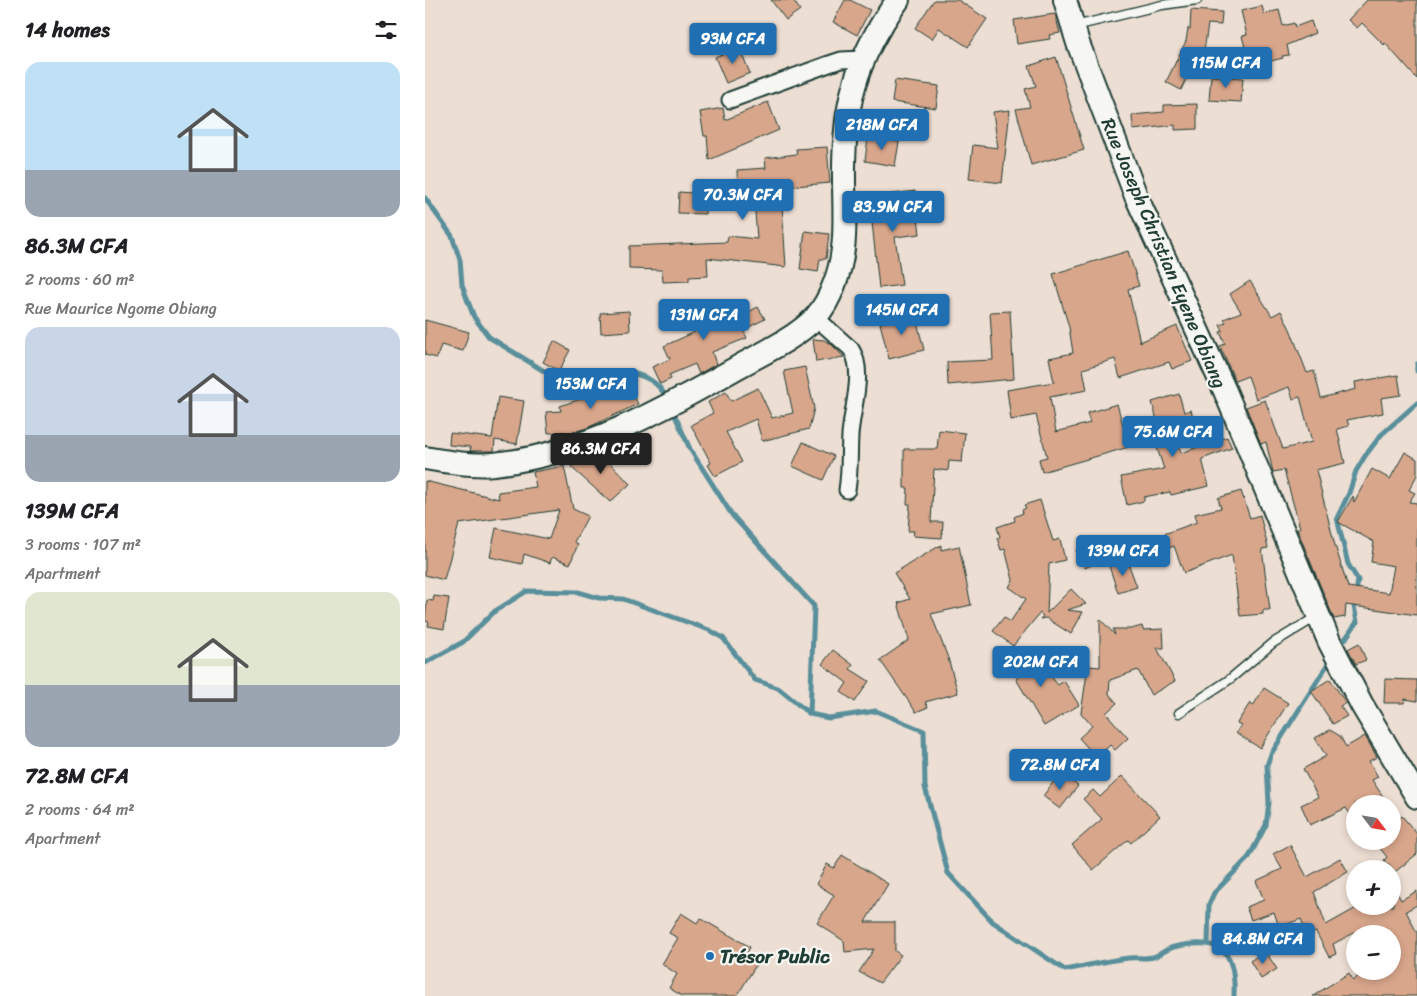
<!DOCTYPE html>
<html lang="en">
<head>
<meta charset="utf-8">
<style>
	:root { --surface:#fff; --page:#f6f6f6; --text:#202124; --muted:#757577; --accent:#1f6fb2 }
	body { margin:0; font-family:Sriracha,sans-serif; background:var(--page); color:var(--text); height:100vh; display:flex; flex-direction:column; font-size:19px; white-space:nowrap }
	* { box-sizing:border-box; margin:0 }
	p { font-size:16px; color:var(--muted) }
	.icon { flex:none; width:28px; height:28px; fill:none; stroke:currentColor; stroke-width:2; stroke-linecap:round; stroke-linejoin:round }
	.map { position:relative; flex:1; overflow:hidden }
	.sheet { display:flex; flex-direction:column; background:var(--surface); width:425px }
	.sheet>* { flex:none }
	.needle { width:32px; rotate:121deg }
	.tools { position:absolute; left:921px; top:795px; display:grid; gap:10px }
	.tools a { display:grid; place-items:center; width:55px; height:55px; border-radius:50%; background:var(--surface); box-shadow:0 2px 8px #0003; font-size:25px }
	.price { position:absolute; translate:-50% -42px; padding:0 11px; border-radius:5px; background:var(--accent); color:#fff; font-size:16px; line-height:32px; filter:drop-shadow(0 1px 2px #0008) }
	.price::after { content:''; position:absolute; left:50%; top:30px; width:15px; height:11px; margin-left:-8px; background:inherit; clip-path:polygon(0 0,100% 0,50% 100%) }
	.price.selected { background:#222; color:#fff }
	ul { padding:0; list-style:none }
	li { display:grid; align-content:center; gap:10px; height:265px; padding:0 25px }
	li span { display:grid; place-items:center; height:155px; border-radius:15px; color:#555 }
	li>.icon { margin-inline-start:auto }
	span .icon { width:90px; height:90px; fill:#fffc; stroke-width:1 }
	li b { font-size:21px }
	h2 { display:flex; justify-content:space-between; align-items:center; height:60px; padding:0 25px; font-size:21px }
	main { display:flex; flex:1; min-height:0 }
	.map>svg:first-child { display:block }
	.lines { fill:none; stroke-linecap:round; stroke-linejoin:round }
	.stream { stroke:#598f9b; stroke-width:5 }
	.building { fill:#d8a68b; stroke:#1f3d34 }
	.lane-casing { stroke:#1f3d34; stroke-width:11 }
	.street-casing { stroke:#1f3d34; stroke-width:19 }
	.secondary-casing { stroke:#1f3d34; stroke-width:26 }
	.lane { stroke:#f6f6f2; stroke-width:8 }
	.street { stroke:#f6f6f2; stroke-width:15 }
	.secondary { stroke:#f6f6f2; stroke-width:22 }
	.poi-dot { fill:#1f6fb2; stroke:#f6f6f2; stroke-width:2 }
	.labels { text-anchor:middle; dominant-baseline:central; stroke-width:4.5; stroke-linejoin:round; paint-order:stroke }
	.street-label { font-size:19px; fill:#1f3d34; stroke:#f6f6f2 }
	.poi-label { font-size:19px; font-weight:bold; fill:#1f3d34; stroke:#f6f6f2; text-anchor:start }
</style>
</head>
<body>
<main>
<section class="sheet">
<h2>14 homes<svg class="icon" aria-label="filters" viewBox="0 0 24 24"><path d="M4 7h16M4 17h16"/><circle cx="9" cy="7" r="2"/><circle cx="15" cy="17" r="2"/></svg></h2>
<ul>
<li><span style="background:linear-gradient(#bfe0f5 70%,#9aa5b1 0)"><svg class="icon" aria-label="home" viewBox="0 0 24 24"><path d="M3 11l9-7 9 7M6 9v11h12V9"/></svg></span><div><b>86.3M CFA</b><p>2 rooms · 60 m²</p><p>Rue Maurice Ngome Obiang</p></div></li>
<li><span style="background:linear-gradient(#c9d6e8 70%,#9aa5b1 0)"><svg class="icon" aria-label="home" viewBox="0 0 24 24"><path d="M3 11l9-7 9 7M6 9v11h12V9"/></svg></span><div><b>139M CFA</b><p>3 rooms · 107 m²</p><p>Apartment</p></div></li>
<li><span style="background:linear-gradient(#dfe7d0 60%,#9aa5b1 0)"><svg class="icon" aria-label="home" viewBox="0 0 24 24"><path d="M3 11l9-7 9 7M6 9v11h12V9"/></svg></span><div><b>72.8M CFA</b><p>2 rooms · 64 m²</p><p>Apartment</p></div></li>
</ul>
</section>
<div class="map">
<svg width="992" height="996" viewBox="0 0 992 996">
	<rect width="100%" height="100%" fill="#edded3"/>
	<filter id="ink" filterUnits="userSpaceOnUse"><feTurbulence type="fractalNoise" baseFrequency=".02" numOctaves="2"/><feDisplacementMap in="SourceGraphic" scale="10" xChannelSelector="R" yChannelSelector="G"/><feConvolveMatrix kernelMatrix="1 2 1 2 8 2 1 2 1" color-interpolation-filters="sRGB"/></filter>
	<g filter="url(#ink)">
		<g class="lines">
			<!-- stream -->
			<path class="stream" d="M0 198 27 236 35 260 37 285 42 299 49 317 64 337 119 371 144 384 177 385 203 372C221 376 234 382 242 399
				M992 364V371
				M247 409 265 449 307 515 389 606 385 714 404 718 451 711 499 731 500 787 523 873 568 922 640 970C661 966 683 960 704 958 712 957 721 959 728 957 735 955 741 949 749 947 794 937 811 948 809 996
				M914 648 932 622 929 606 933 580 923 564 912 518 924 493 931 471 940 456 956 435 992 403
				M0 663 38 642 70 611 102 591 153 592 174 598 198 599 284 630 298 638 330 680 353 688 385 714
				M783 943 784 904 789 893 824 857 841 825 844 803 842 765 846 754 906 659"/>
		</g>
		<!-- building -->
		<path class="building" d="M346 0H368L375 10 361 20Z
			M420 0H425L445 10 432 35 408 22Z
			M509 0H533L562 19 543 47 514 28 507 39 490 28Z
			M942 0H992V79L960 43 959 45 937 23 932 28 923 20Z
			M837 6 839 14 854 10 858 26 869 23 870 27 886 21 890 33 862 45 864 55 857 56 858 58 825 66 817 36 822 35 816 11Z
			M766 10 797 12 796 25 783 24 778 58 771 72 766 69 756 90 741 82 761 41 763 28 765 29Z
			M630 14 635 33 624 35 625 39 592 44 589 20Z
			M314 47 325 73 301 83 290 57Z
			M631 57 659 150 606 165 591 109 605 107 600 89 611 86 604 66Z
			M786 76 818 78 816 102 784 100Z
			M470 80 514 86 511 108 467 102Z
			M343 102 354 130 284 160 282 136H279L275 112 298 108 300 120Z
			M772 104V129L750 130V125L708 130 707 115 739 112V105Z
			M585 110 577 183 544 179 548 145 573 148 568 112Z
			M443 137 474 142 470 166 440 161Z
			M402 147 405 183 358 187 356 189 361 267 282 258 283 276 264 277V281L238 282 237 270 204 269V246L302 242 303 236 332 239 329 198 313 199 312 170 341 168 340 158 372 154 371 149Z
			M490 191 495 234 470 237 477 285 454 288 445 203 461 201 460 195Z
			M254 192 281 194 280 214 253 213Z
			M380 231 404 234 401 259H395L393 272 375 269Z
			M703 251 714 286 703 289 715 342 752 326 767 361 747 369 744 362 695 378 690 359 658 369 662 390 625 397 631 432 665 423 662 413 692 404 704 447 617 472 614 459 622 457 611 415 586 420 582 390 629 382 624 358 648 353 644 327 628 274Z
			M825 281 847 316 856 311 865 329 882 373 889 371 896 398 931 389 930 382 973 375 976 395 956 398 958 413 922 420 924 426 912 429 920 463 891 470 909 542 923 587 964 593 969 566 946 562 949 542 913 522 928 496 929 502 947 469 965 479 980 452 992 459V475L984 490 990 493 984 502 992 503V615L921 605 920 617 909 619 872 529 875 528 859 470 848 472 841 442 836 444 821 407 840 400 858 449 887 442 875 397 868 399 864 387 831 399 823 376 810 381 795 346 800 344 795 332 798 331 795 325 801 323 799 319 816 312 805 294Z
			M282 300 296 326 333 307 340 319 318 330 322 338 287 352 291 364 274 374 270 364 244 375 246 379 235 384 227 367 245 359 239 346 270 332 262 314 265 313 263 309Z
			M204 311 205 331 176 333 175 313Z
			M585 311 589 379 523 385 522 362 568 360 565 312Z
			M490 314 499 350 464 359 455 323Z
			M0 320 44 332 38 351 16 345 12 358 0 355Z
			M388 339 399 340 406 344 419 357 391 362Z
			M129 341 145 350 134 371 118 362Z
			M380 367 389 408 384 429 337 441 331 419 301 432 317 462 290 476 283 465 286 463 266 425 288 413 283 402 301 392 306 401 333 388 347 418 368 413 359 371Z
			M202 383 213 404 162 428 141 434 140 432 123 433 121 412 136 411 135 406Z
			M754 394 759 412 766 410 769 422 748 428 756 453 802 437 807 448 777 459 784 486 746 495 745 492 719 497V501L702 505 696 477 739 469 732 448 739 446 727 402Z
			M73 397 99 401 92 444 70 440 69 451H45L46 447 24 445 25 433 67 438Z
			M514 430 540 433 537 462 524 461 523 471 509 469 506 522H518L517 538 488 536 489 531H483L485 504H482L483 488H479V449H512Z
			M378 442 409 456 398 480 367 466Z
			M174 451 205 484 185 502 146 467 160 456Z
			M139 466 148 509 163 516 149 542 153 544 145 564 127 557 125 563 99 554 97 564 65 557 71 528 124 539 134 510 34 524 19 580 0 575V481L74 499 73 492 111 487 108 472Z
			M816 491 825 518 835 515 843 548 837 549 845 610H838V614L815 616 807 555 759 573 749 546 736 551 731 537 772 522 770 514 796 508 793 498Z
			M615 500 628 541 635 539 640 560 624 564 622 613 646 589 661 604 642 610 658 612 646 634 621 618 615 619 618 616 615 613 588 646 568 631 579 617 585 622 601 599 584 587 588 580 580 549 576 550 572 538 575 537 572 527 590 521 589 517 598 513 597 510 601 508 599 505Z
			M673 540 682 558 660 568 651 550Z
			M516 545V550L534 546 546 605 506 614 523 658 533 693 500 702 503 707 491 712 455 660 484 640 473 603 485 599 469 573Z
			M702 560 712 587 693 593 684 566Z
			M9 596 24 598 19 629 3 626 4 622 0 621 2 600 8 601Z
			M675 619 690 635 688 629H706L717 626 718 630 738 629 739 648H732L750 681 726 695 713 670 685 680 684 694 692 703 681 713 703 738 690 750 685 745 672 758 654 738 667 726 656 713 663 666 675 667Z
			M934 643 941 660 931 664 923 649Z
			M588 646 610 665 614 662 633 685 639 681 654 705 619 726 591 679 596 675 577 659Z
			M408 650 428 665 425 669 444 681 430 702 416 692 422 683 397 664Z
			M905 679 921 703 915 706 922 716 908 724 886 691Z
			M960 679 992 680V701L980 699 979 703H959Z
			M839 688 863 703 835 748 811 733 816 725 812 723 825 703 828 706Z
			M905 730 915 736 921 747 940 736 952 757 944 761 953 777 947 780 963 804H930V821L921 808 885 825 876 805 893 797 878 769 901 756 890 738Z
			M635 773 653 786 635 809 618 796Z
			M697 776 735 816 706 843 703 840 668 870 647 845 677 819 658 799 668 790 675 797Z
			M977 816 992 834V854L970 872 959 860 962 857 949 841H968V824Z
			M865 845 882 877 915 858 923 872 889 892 901 925 935 906H968V885L976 900 992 891V905L981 911 992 933V996H888L924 973 928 980 941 971 948 981 963 971H968L970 967 968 962V934H932L931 932 908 944 911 954 904 957 891 932 882 935 876 919 854 927 849 912 826 920 821 907 839 900 831 881 857 869 848 854Z
			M417 855 463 884 440 922H470V951L476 955 455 983 434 972 449 949 420 952 419 941 392 923 409 895 391 884 402 864 409 868Z
			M256 913 272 923 275 918 325 947 322 953 334 960 312 996H257L244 988 252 974 237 964 253 938 244 933Z
			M840 951 852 969 836 979 825 961Z"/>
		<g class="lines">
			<!-- lane casing -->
			<g class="lane-casing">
				<path id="lane" d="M650 26 737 5 772 0
					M754 713 805 679 848 643 891 617"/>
			</g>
			<!-- street casing -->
			<g class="street-casing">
				<path id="street" d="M305 100 404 64 416 60 438 59
					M390 317 426 349C441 372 426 411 425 436 424 455 425 472 422 490"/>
			</g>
			<!-- secondary casing -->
			<g class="secondary-casing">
				<path id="secondary" d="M640 0 653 43 711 196 800 391 904 641 937 705 992 797
					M0 458C22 462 47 466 69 464 157 455 237 410 313 367 338 353 369 339 390 318 398 309 405 296 409 285 423 251 419 215 419 179 418 107 430 59 473 0"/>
			</g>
			<!-- lane -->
			<use href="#lane" class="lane"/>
			<!-- street -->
			<use href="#street" class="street"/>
			<!-- secondary -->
			<use href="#secondary" class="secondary"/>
		</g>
	</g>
	<!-- markers -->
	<circle class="poi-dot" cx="285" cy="956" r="5"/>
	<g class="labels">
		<!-- street labels -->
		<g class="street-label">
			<text transform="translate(739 253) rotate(67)">Rue Joseph Christian Eyene Obiang</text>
		</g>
		<!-- poi labels -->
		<g class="poi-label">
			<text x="295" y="956">Trésor Public</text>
		</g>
	</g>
</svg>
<div class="tools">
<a><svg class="needle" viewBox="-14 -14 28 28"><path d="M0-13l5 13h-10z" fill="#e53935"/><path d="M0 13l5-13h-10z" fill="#757577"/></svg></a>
<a>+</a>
<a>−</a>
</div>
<b class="price" style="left:308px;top:65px">93M CFA</b>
<b class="price" style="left:801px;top:89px">115M CFA</b>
<b class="price" style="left:457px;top:151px">218M CFA</b>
<b class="price" style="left:318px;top:221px">70.3M CFA</b>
<b class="price" style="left:468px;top:233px">83.9M CFA</b>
<b class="price" style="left:477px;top:336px">145M CFA</b>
<b class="price" style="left:279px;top:341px">131M CFA</b>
<b class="price" style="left:166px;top:410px">153M CFA</b>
<b class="price" style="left:748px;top:458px">75.6M CFA</b>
<b class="price selected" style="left:176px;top:475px">86.3M CFA</b>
<b class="price" style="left:698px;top:577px">139M CFA</b>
<b class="price" style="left:616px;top:688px">202M CFA</b>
<b class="price" style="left:635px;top:791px">72.8M CFA</b>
<b class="price" style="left:838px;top:965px">84.8M CFA</b>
</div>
</main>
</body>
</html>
